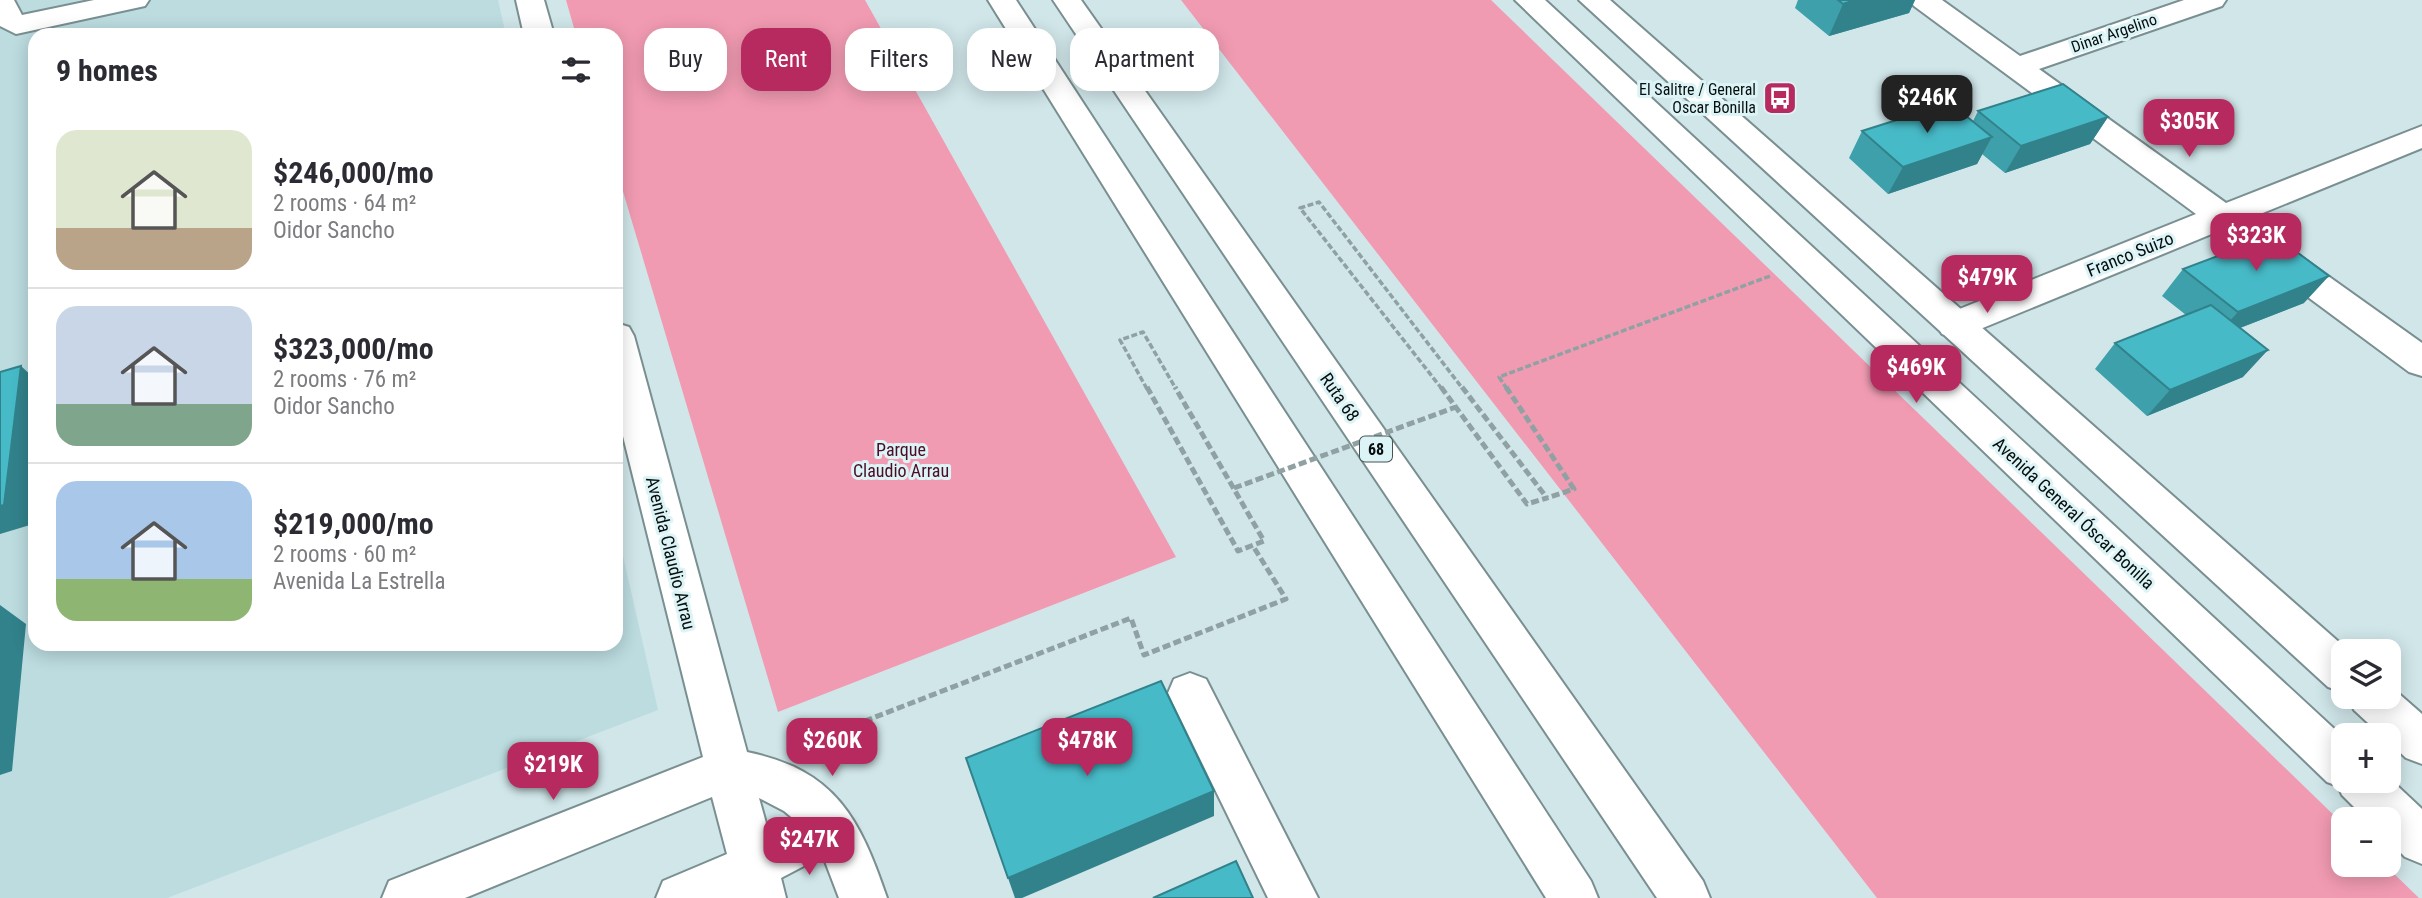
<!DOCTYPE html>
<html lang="en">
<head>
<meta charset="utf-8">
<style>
	:root { --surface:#fff; --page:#f7f7f7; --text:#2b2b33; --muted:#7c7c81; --line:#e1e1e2; --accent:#b62a60 }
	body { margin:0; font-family:"Roboto Condensed",sans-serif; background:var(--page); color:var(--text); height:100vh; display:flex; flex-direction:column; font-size:26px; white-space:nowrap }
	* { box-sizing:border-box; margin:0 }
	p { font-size:23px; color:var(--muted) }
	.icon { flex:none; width:38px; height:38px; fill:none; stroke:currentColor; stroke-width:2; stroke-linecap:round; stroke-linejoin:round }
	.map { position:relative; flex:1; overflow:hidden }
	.details { position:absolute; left:28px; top:28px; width:595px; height:623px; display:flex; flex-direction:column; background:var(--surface); border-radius:21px; box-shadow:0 4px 18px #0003 }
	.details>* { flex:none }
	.banner { position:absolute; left:644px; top:28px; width:665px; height:63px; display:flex; gap:14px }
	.controls { position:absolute; left:2331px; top:639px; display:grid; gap:14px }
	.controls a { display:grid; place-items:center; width:70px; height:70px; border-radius:14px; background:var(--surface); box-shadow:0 4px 18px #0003; font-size:35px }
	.price { position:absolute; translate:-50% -60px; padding:0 16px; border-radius:14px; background:var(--accent); color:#fff; font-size:23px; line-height:46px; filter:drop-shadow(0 2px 4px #0008) }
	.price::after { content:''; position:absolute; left:50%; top:42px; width:21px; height:16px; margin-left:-10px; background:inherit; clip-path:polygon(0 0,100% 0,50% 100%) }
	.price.on { background:#222; color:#fff }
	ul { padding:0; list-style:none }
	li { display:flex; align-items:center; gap:21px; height:175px; padding:0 28px }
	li+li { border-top:2px solid var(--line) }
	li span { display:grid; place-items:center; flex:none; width:196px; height:140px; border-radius:21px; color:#555 }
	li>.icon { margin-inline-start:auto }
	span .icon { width:84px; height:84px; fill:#fffc; stroke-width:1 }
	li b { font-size:30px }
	h2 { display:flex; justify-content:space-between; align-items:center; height:84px; padding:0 28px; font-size:30px }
	.pill { padding:0 24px; border-radius:21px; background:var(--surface); box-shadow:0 4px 18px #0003; font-size:24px; line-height:63px }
	.pill.on { background:var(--accent); color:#fff }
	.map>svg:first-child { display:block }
	.built { fill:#bcdce0 }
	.green { fill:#f19bb2 }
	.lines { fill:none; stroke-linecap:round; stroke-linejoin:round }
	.minor-casing { stroke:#7a8f91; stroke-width:4 }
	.major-casing { stroke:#7a8f91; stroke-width:4 }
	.highway-casing { stroke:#7a8f91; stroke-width:4 }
	.path-far1 { stroke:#90a1a4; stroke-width:3.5; stroke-dasharray:6 2.5; stroke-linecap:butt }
	.path { stroke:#90a1a4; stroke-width:5; stroke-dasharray:8 3.5; stroke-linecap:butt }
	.minor { fill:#fff; fill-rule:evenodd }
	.major { fill:#fff; fill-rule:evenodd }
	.highway { fill:#fff; fill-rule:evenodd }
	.path-bridge { stroke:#90a1a4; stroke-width:5; stroke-dasharray:8 3.5; stroke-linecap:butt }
	.wall { fill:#3da0ab }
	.shaded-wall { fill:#32828b }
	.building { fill:#47bac7; stroke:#32828b; stroke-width:2 }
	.labels { text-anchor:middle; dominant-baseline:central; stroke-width:6; stroke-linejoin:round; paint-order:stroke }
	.far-street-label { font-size:16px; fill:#070e0f; stroke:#ddf4f7 }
	.far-poi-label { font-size:16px; fill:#070e0f; stroke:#ddf4f7; text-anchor:end }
	.shield { fill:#ddf4f7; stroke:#475355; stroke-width:2 }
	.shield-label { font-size:16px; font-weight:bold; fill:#070e0f }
	.street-label { font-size:18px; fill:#070e0f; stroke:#ddf4f7 }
	.park-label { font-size:18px; fill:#4c0c25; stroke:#ddf4f7 }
</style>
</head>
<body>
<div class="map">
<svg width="2422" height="898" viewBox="0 0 2422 898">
	<rect width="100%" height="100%" fill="#d0e6e9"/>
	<!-- built -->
	<path class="built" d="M0 0H498L506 35H35V644H616V525L658 710 167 898H0Z"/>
	<!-- green -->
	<path class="green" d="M566 0H865L1176 557 778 712 616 168V35H576Z
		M1181 0H1491L2343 824V864L2385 865 2419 898H1877Z"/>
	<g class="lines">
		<!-- minor casing -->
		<g class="minor-casing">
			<path id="minor" d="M0 0H14L22 15 94 0H149L145 6 16 34 0 26Z
				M516 0H544L554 35H524Z
				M1910 0H1942L2020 56 2184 0H2226L2222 6 2039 69 2226 203 2422 126V148L2248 219 2422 343V376L2409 372 2219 231 1968 334 1955 338 1942 334 1937 325 1942 316 2196 214 1914 6Z
				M616 323 629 327 634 336 747 752C836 770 860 819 887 898H839L823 856 781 878 786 898H656L663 881 727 854 712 797 465 898H382L389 881 703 757 616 408ZM759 798 784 811 796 821 769 834Z
				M1190 673 1206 679 1318 898H1268L1168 693 1174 679Z"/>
		</g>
		<!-- major casing -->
		<g class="major-casing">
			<path id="major" d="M1515 0H1545L2343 737V780H2389V778L2422 809V864L2405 857 2389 841V819H2366L2342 795 2338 786 2327 782Z
				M1579 0H1610L2349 651H2343V692L2328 687Z
				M2389 685 2422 714V764L2406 758 2389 742V735H2381L2354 710 2348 696H2389Z"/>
		</g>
		<!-- highway casing -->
		<g class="highway-casing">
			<path id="highway" d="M988 0H1016L1591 881 1598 898H1546Z
				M1053 0H1081L1703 881 1710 898H1657Z"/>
		</g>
		<!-- path-far1 -->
		<path class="path-far1" d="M1147 389 1120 340 1143 332 1176 389
			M1442 389 1300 208 1319 202 1463 389
			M1507 389 1499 377 1770 276"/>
		<!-- path -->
		<path class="path" d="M1147 387 1238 551 1264 541 1175 387
			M1441 387 1527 504 1547 498
			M1462 387 1547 498
			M1506 387 1574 489 1547 498
			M819 755 852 726 1131 618 1144 655 1286 599 1253 546"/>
		<!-- minor -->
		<use href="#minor" class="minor"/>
		<!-- major -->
		<use href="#major" class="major"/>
		<!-- highway -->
		<use href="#highway" class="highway"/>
		<!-- path-bridge -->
		<path class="path-bridge" d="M1234 488 1456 407"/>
	</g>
	<!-- wall -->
	<path class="wall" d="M1798 0H1915L1909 13 1829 36 1795 8Z
		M1978 111 2108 117 2090 144 2005 173 1982 154 1977 164 1888 194 1849 158 1862 131 1973 121Z
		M2183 269 2304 303 2240 328 2243 377 2147 416 2095 369 2115 343 2186 315 2162 296Z"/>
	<!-- shaded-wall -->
	<path class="shaded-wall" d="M1855 0H1915L1909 13 1829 36 1843 4Z
		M2108 117 2090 144 2005 173 2021 146Z
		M1992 137 1977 164 1888 194 1903 167Z
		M2329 276 2304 303 2214 338 2238 312Z
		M2268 350 2243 377 2147 416 2170 390Z
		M21 366 35 379V473L30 525 0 534V506Z
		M0 605 26 624 12 771 0 775Z
		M1214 791V816L1022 898H1015L1008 878Z"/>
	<!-- building -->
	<path class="building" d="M1838 0H1855L1843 4Z
		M2063 84 2108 117 2021 146 1978 111Z
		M1950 103 1992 137 1903 167 1862 131Z
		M2274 235 2329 276 2238 312 2183 269Z
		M2211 305 2268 350 2170 390 2115 343Z
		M21 366 4 505 0 506V372Z
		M1161 681 1214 791 1008 878 966 758Z
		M1236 861 1253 898H1153Z"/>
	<!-- icons -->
	<defs>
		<g id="bus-square" transform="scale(1.75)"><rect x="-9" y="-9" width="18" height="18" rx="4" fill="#b62a60" stroke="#ddf4f7"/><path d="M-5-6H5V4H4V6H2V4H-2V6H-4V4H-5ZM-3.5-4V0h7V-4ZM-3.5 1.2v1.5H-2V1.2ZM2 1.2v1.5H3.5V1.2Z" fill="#fff"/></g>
	</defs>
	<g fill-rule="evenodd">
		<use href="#bus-square" x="1780" y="98"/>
	</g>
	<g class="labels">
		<!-- far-street labels -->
		<g class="far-street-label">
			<text transform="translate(2114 33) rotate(-19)">Dinar Argelino</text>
		</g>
		<!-- far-poi labels -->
		<g class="far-poi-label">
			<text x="1756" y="89">El Salitre / General<tspan x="1756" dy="18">Oscar Bonilla</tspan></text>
		</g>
		<!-- shield labels -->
		<rect class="shield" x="1360" y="436.5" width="32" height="25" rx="5"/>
		<g class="shield-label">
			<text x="1376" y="449">68</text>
		</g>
		<!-- street labels -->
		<g class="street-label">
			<text transform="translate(2130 254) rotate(-22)">Franco Suizo</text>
			<text transform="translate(1340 397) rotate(55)">Ruta 68</text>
			<text transform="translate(2074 513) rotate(43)">Avenida General Óscar Bonilla</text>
			<text transform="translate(671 553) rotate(76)">Avenida Claudio Arrau</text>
		</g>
		<!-- park labels -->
		<g class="park-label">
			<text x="901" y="449">Parque<tspan x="901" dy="21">Claudio Arrau</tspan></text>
		</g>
	</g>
</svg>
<div class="controls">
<a><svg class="icon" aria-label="layers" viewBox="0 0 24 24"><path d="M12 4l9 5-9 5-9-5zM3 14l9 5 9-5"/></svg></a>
<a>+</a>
<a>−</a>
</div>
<b class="price on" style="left:1927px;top:135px">$246K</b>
<b class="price" style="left:2189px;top:159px">$305K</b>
<b class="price" style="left:2256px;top:273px">$323K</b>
<b class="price" style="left:1987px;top:315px">$479K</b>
<b class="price" style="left:1916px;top:405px">$469K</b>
<b class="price" style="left:832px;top:778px">$260K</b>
<b class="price" style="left:1087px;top:778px">$478K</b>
<b class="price" style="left:553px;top:802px">$219K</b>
<b class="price" style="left:809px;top:877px">$247K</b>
<div class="banner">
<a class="pill">Buy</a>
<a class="pill on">Rent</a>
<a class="pill">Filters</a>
<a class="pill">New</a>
<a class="pill">Apartment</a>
</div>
<section class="details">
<h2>9 homes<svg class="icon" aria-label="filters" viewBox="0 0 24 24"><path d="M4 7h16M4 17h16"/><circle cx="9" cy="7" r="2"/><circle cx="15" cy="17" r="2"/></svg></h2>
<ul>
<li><span style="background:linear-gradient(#dfe7d0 70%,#b9a48a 0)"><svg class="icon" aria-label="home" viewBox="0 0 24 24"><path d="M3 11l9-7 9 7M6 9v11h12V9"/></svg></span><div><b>$246,000/mo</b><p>2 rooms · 64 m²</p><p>Oidor Sancho</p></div></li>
<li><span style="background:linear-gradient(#c9d6e8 70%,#7fa58c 0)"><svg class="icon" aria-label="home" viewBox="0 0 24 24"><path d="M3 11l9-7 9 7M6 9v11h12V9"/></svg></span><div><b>$323,000/mo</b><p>2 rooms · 76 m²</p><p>Oidor Sancho</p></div></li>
<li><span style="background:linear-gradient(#a9c7e8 70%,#8fb573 0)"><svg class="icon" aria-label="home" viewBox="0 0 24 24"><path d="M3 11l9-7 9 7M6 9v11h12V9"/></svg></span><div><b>$219,000/mo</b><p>2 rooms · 60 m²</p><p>Avenida La Estrella</p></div></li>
</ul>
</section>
</div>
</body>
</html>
